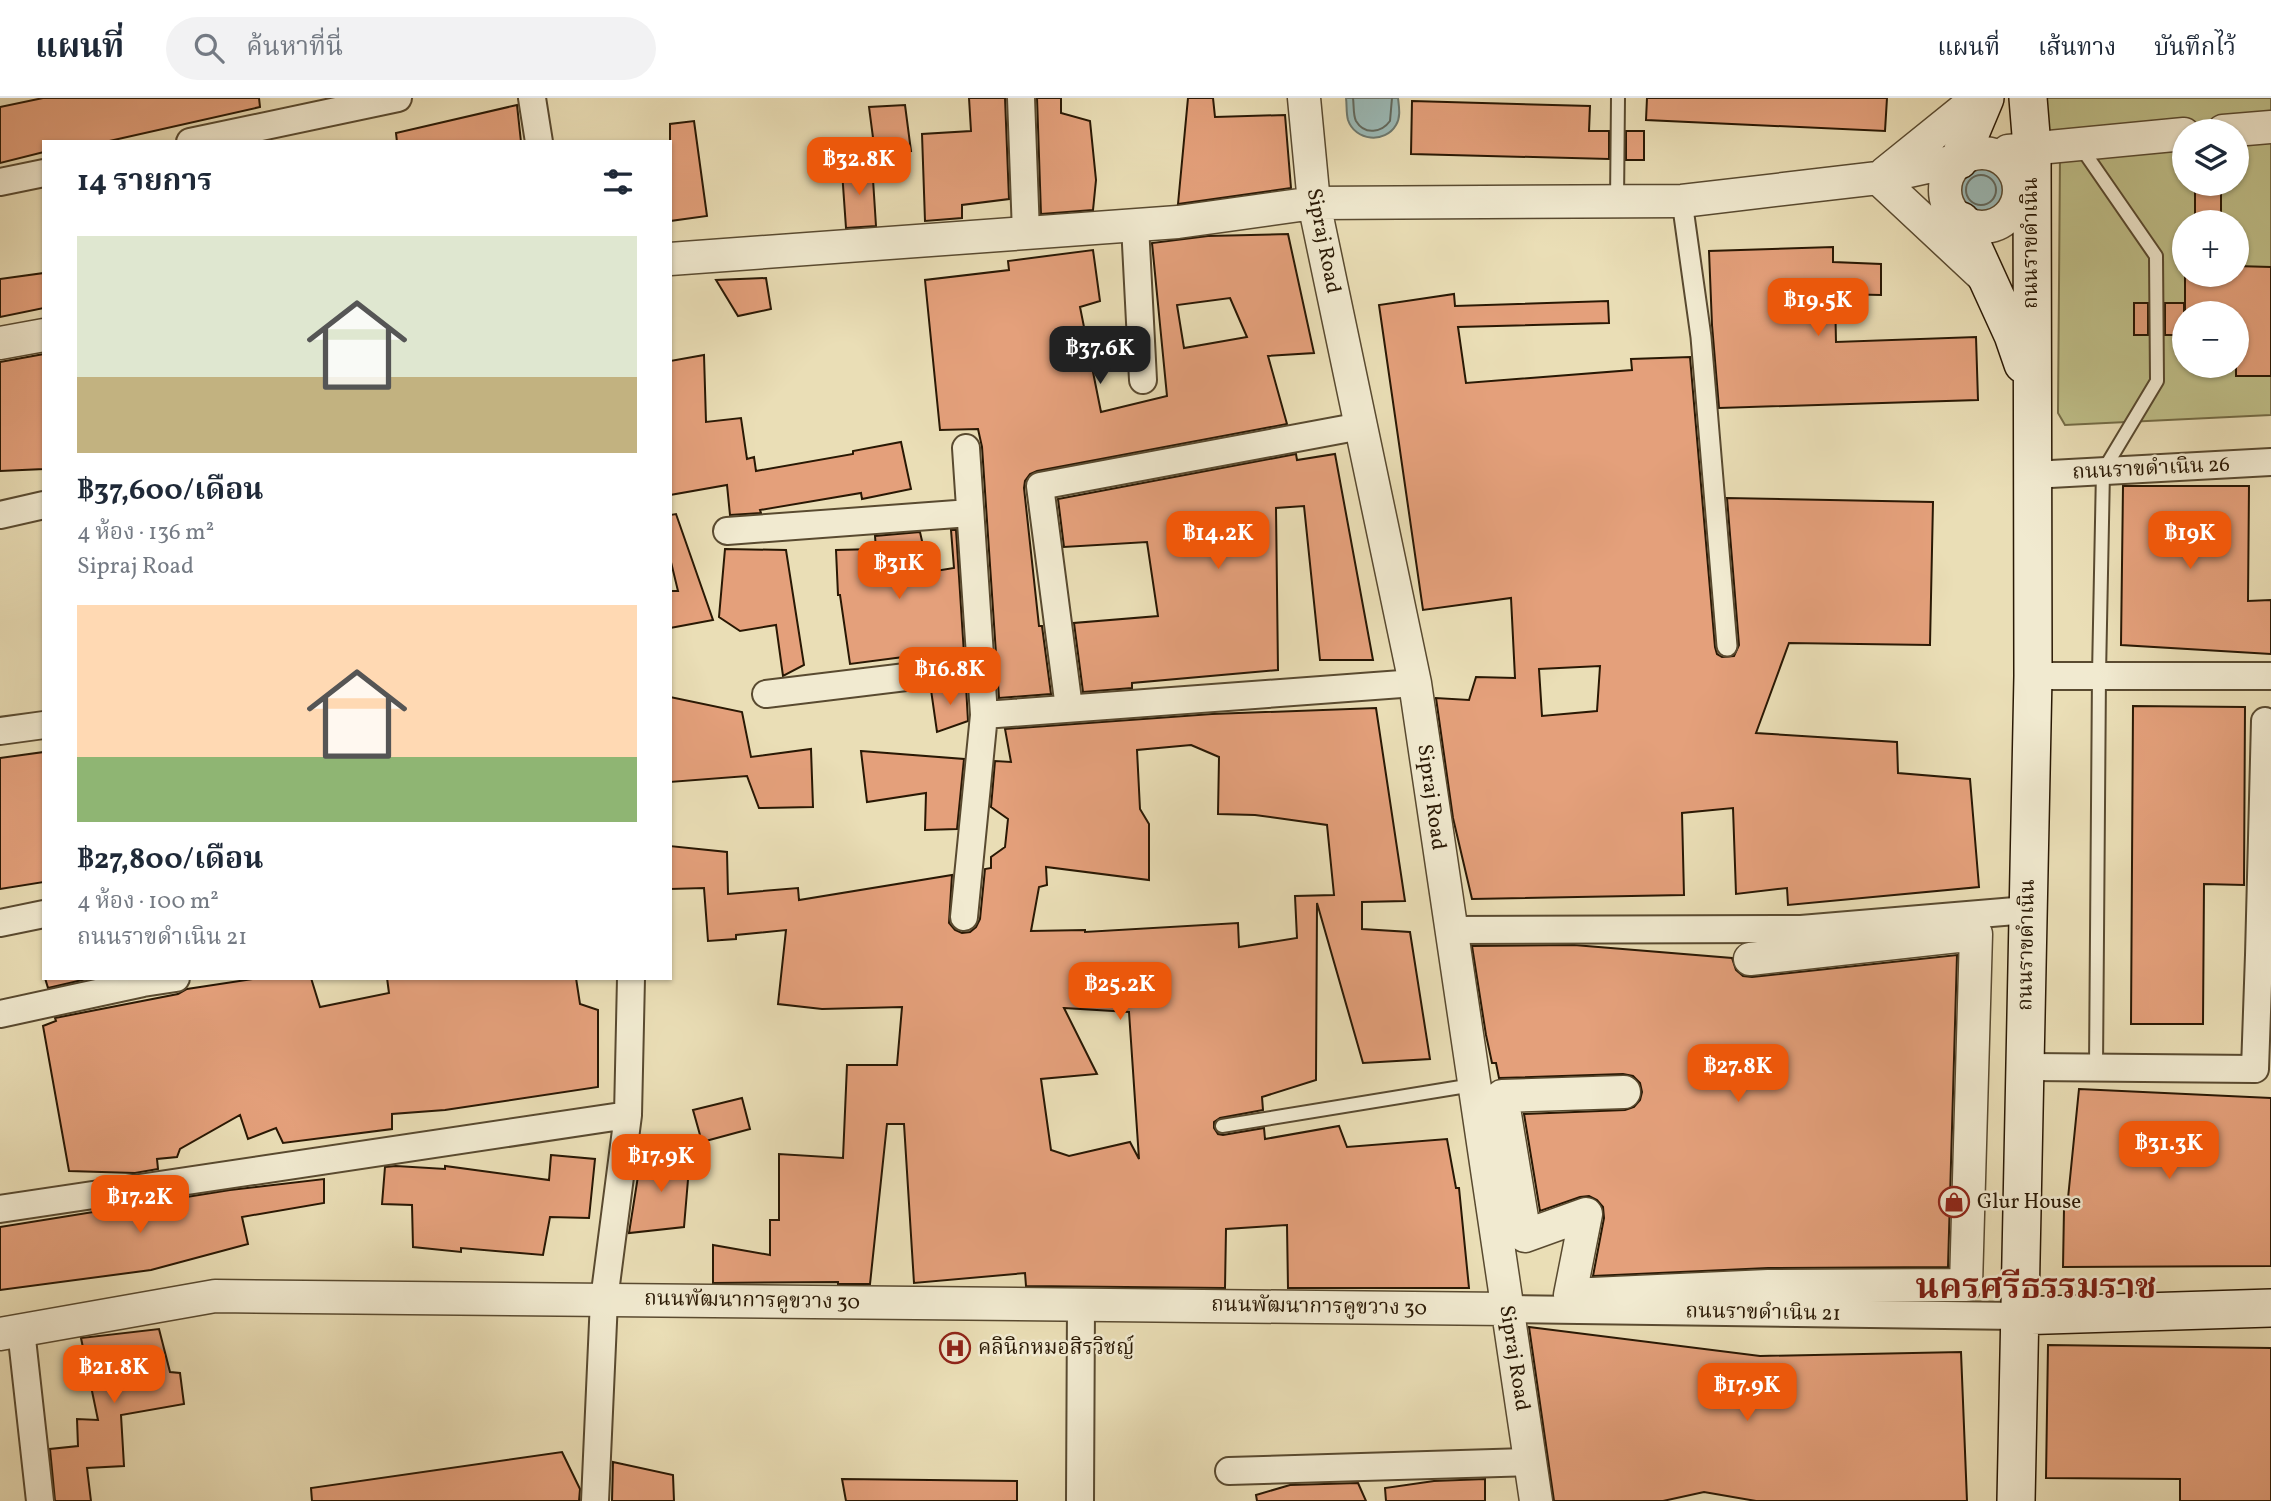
<!DOCTYPE html>
<html lang="th">
<head>
<meta charset="utf-8">
<style>
	:root { --surface:#fff; --page:#f2f2f3; --text:#1f2937; --muted:#747a83; --line:#e0e1e3; --accent:#ea580c }
	body { margin:0; font-family:Vollkorn,"Noto Serif Thai",serif; background:var(--page); color:var(--text); height:100vh; display:flex; flex-direction:column; font-size:26px; white-space:nowrap }
	* { box-sizing:border-box; margin:0 }
	p { font-size:23px; color:var(--muted) }
	.icon { flex:none; width:38px; height:38px; fill:none; stroke:currentColor; stroke-width:2; stroke-linecap:round; stroke-linejoin:round }
	.map { position:relative; flex:1; overflow:hidden }
	.panel { position:absolute; left:42px; top:42px; width:630px; height:840px; display:flex; flex-direction:column; background:var(--surface); border-radius:0px; box-shadow:0 2px 5px #0004 }
	.panel>* { flex:none }
	.fabs { position:absolute; left:2172px; top:21px; display:grid; gap:14px }
	.fabs a { display:grid; place-items:center; width:77px; height:77px; border-radius:50%; background:var(--surface); box-shadow:0 2px 5px #0004; font-size:35px }
	.price { position:absolute; translate:-50% -60px; padding:0 16px; border-radius:14px; background:var(--accent); color:#fff; font-size:23px; line-height:46px; filter:drop-shadow(0 2px 4px #0008) }
	.price::after { content:''; position:absolute; left:50%; top:42px; width:21px; height:16px; margin-left:-10px; background:inherit; clip-path:polygon(0 0,100% 0,50% 100%) }
	.price.selected { background:#222; color:#fff }
	ul { padding:0; list-style:none }
	li { display:grid; align-content:center; gap:14px; height:371px; padding:0 35px }
	li span { display:grid; place-items:center; height:217px; border-radius:0px; color:#555 }
	li>.icon { margin-inline-start:auto }
	span .icon { width:126px; height:126px; fill:#fffc; stroke-width:1 }
	li b { font-size:30px }
	h2 { display:flex; justify-content:space-between; align-items:center; height:84px; padding:0 35px; font-size:30px }
	header { display:flex; align-items:center; gap:42px; box-sizing:border-box; height:98px; padding:0 35px; background:var(--surface); border-bottom:2px solid var(--line) }
	header strong { font-size:33px }
	nav { display:flex; gap:38px; margin-inline-start:auto; font-size:24px }
	.search { width:490px; height:63px; background:var(--page); display:flex; align-items:center; gap:18px; box-sizing:border-box; padding:0 24px; border-radius:38px; color:var(--muted); font-size:26px }
	.map>svg:first-child { display:block }
	.green { fill:#bfbf89; stroke:#746c46; stroke-width:2; fill-rule:evenodd }
	.water { fill:#9bbab7; stroke:#6d796f; stroke-width:2 }
	.lines { fill:none; stroke-linecap:round; stroke-linejoin:round }
	.shore { stroke:#62695e; stroke-width:2 }
	.building { fill:#e4a07b; stroke:#291804; stroke-width:2; fill-rule:evenodd }
	.service-casing { stroke:#594a30; stroke-width:16 }
	.pedestrian-casing { stroke:#594a30; stroke-width:23 }
	.minor-casing { stroke:#594a30; stroke-width:30 }
	.tertiary-casing { stroke:#594a30; stroke-width:35 }
	.secondary-casing { stroke:#291804; stroke-width:40 }
	.service { stroke:#f1ead0; stroke-width:12 }
	.pedestrian { stroke:#f1ead0; stroke-width:19 }
	.minor { stroke:#f1ead0; stroke-width:26 }
	.tertiary { stroke:#f1ead0; stroke-width:32 }
	.secondary { stroke:#f1ead0; stroke-width:37 }
	.labels { text-anchor:middle; dominant-baseline:central; stroke-width:5; stroke-linejoin:round; paint-order:stroke }
	.street-label { font-size:21px; fill:#291804; stroke:#f1ead0 }
	.poi-label { font-size:21px; fill:#291804; stroke:#f1ead0; text-anchor:start }
	.town-label { font-size:35px; font-weight:bold; fill:#7a1f14; stroke:#f1ead0 }
</style>
</head>
<body>
<header>
<strong>แผนที่</strong>
<div class="search"><svg class="icon" aria-label="search" viewBox="0 0 24 24"><circle cx="10" cy="10" r="6"/><path d="M15 15l6 6"/></svg>ค้นหาที่นี่</div>
<nav><a>แผนที่</a><a>เส้นทาง</a><a>บันทึกไว้</a></nav>
</header>
<div class="map">
<svg width="2271" height="1403" viewBox="0 0 2271 1403">
	<rect width="100%" height="100%" fill="#eadeb6"/>
	<filter id="stains"><feTurbulence type="fractalNoise" baseFrequency=".00286" numOctaves="4"/><feColorMatrix values="0 0 0 0 .2 0 0 0 0 .09 0 0 0 0 .02 0 0 0 .5 -.17"/></filter>
	<radialGradient id="worn" r=".72"><stop offset=".6" stop-color="#630" stop-opacity="0"/><stop offset="1" stop-color="#630" stop-opacity=".3"/></radialGradient>
	<!-- green -->
	<path class="green" d="M2028 0H2271V29L2184 33 2032 49Z
		M2271 40V317L2065 327 2058 315 2060 58 2184 47V86H2236L2237 43ZM2184 124H2236V177H2184ZM2184 215H2236V268H2184Z"/>
	<!-- water -->
	<path class="water" d="M1346 0H1398C1399 9 1401 19 1396 27 1385 46 1355 43 1348 22 1346 15 1347 7 1346 0Z
		M1959 92a22 22 0 1 1 44 0a22 22 0 1 1-44 0Z"/>
	<g class="lines">
		<!-- shore -->
		<path class="shore" d="M1353 0C1354 7 1353 17 1356 23 1365 38 1382 34 1390 23L1392 0
			M1966 92a15 15 0 1 1 30 0a15 15 0 1 1-30 0Z"/>
	</g>
	<!-- building -->
	<path class="building" d="M43 0H259L260 9 105 44H44V54L0 65V9Z
		M969 0H1005L1009 101 962 107V120L925 123 922 36 971 33Z
		M1037 0H1061V15L1090 23 1096 82 1093 112 1041 116Z
		M1188 0H1213L1215 19 1285 17 1291 90 1178 106Z
		M1647 0H1887L1885 33 1646 22Z
		M1412 3 1590 8 1589 33H1609V61L1411 56Z
		M517 7 521 44H397L396 35Z
		M905 7 911 53 875 55 869 9Z
		M694 23 707 118 670 123V26Z
		M1626 33H1644V62H1626Z
		M872 66 876 128 846 130 842 73Z
		M2195 91H2221V124H2195Z
		M1288 136 1314 255 1268 258 1287 326 1037 373 1030 376 1025 383 1024 390 1039 528H1042L1051 596 999 600 982 349 978 331 940 332 925 182 1009 172 1008 163 1093 152 1100 203 1080 209 1101 314 1167 298 1152 145 1208 138ZM1230 200 1247 239 1184 250 1177 207Z
		M1833 149V164L1881 166V197L1835 196 1836 244 1976 239 1978 302 1719 310 1712 227 1709 153Z
		M2236 168 2271 169V278H2236V215H2185V177H2236Z
		M44 175V210L0 219V181Z
		M766 180 771 211 738 218 716 182Z
		M1454 196 1455 208 1608 203 1609 225 1458 229 1466 285 1632 272 1631 261 1690 259 1715 549 1717 556 1722 559 1734 558 1739 547 1727 400 1933 404 1930 547 1789 545 1756 635 1897 644 1898 675 1970 681 1979 789 1788 807 1787 790 1736 796 1733 710 1682 715 1684 797 1472 801 1453 720 1436 600 1469 602 1476 579 1515 580 1511 500 1423 512 1379 207ZM1600 568 1597 613 1542 618 1539 571Z
		M2134 205H2148V237H2134Z
		M2165 205H2184V237H2165Z
		M44 256V371L0 373V264Z
		M704 257 706 324 741 320 747 361 754 359 756 373 853 356V353L901 344 911 391 862 401 861 395 760 412 761 415 730 417 727 387 670 397V263Z
		M1296 356 1297 362 1335 356 1373 562H1320L1304 408 1276 410 1278 572 1132 585V590L1083 594 1074 525 1158 518 1147 444 1064 449 1058 401Z
		M2123 388H2249L2248 503 2271 502V556L2121 547Z
		M676 416 713 522 670 530V493H678L670 460V417Z
		M951 432H956L964 556 927 561V556L850 566 840 497H838L836 452 876 451 875 438 920 434 929 474 954 470Z
		M725 451 786 452 804 567 783 578 776 527 740 533 719 519Z
		M966 588 968 623 937 634 931 592Z
		M670 599 742 614 751 659 811 651 813 709 759 710 747 678 670 684Z
		M2133 608 2245 609 2244 787 2204 786 2203 926H2131Z
		M1376 610 1405 803 1362 804V831L1410 834 1430 961 1363 965 1317 805 1316 982 1262 999 1263 1012 1220 1020 1214 1024V1030L1218 1036 1223 1037 1264 1030 1265 1041 1339 1028 1347 1049 1447 1041 1456 1090H1459L1469 1190H1288L1287 1127 1226 1131 1225 1190 1026 1188 1025 1175 914 1185 904 1026H887L870 1186H838V1184L713 1185V1147L770 1157V1122H779V1056L843 1060 847 967H897L902 909 822 911 778 906 786 832 736 837V841L708 843 704 790 670 791V748L727 754 728 796 798 790 799 802 952 777 949 825 955 832 962 835 970 834 976 829 980 821 985 771 991 770V759L1005 749 1008 721 991 709 995 663 1011 664 1005 631 1212 616ZM1191 647 1219 659 1218 716 1255 717 1327 727 1334 797 1295 798 1297 840 1239 849 1238 825 1085 834V832L1031 833 1039 789 1047 787 1046 769 1149 782V726L1140 711 1137 652ZM1064 910 1129 914 1139 1061 1130 1044 1069 1058 1051 1052 1041 981 1097 976Z
		M861 653 964 661 957 731 925 732 926 695 867 704Z
		M44 654V784L0 791V660Z
		M1574 847 1732 860 1736 872 1743 878 1752 879 1957 857 1948 1169 1768 1170 1593 1178 1604 1120 1603 1109 1597 1102 1589 1098 1580 1099 1540 1113 1524 1016 1625 1012 1634 1009 1640 1002 1642 994 1640 985 1633 978 1623 976 1499 980 1496 965H1492L1486 937 1472 848Z
		M45 880H91L48 890Z
		M260 880H311L320 909 389 895 387 880H576L580 906 598 912V989L445 1012 392 1016V1031L283 1045 276 1030 248 1041 240 1017 180 1051 177 1059 157 1061 158 1071 135 1075 69 1073 43 928 56 923 55 920 178 896 187 891Z
		M2079 991 2271 1000V1168L2063 1169 2064 1111 2067 1110Z
		M742 1000 750 1031 702 1044 693 1012Z
		M551 1057 595 1061 589 1120 550 1119 543 1157 461 1150V1154L413 1149 412 1107 382 1106 385 1069 396 1068 445 1071V1068L549 1082Z
		M690 1058 684 1129 629 1135 641 1059Z
		M324 1081V1105L242 1119 248 1146 151 1172 0 1192V1129L230 1092Z
		M1529 1229 1760 1258 1961 1254 1967 1403H1756L1704 1394 1663 1403H1554Z
		M159 1231 170 1274 180 1275 184 1306 121 1317 124 1368 87 1370 91 1403H55L50 1351 78 1348 77 1321 98 1322 81 1240Z
		M2048 1247 2271 1250V1403H2180V1381L2046 1380Z
		M562 1354 580 1391 579 1403H312L311 1390Z
		M613 1364 673 1377 674 1403H612Z
		M842 1381 1017 1383V1403H846Z
		M1485 1381V1403H1386L1385 1390 1434 1383Z
		M1358 1385 1366 1403H1257L1256 1397 1290 1387Z"/>
	<g class="lines">
		<!-- service casing -->
		<g class="service-casing">
			<path id="service" d="M2080 48 2156 158 2157 283 2103 373 2099 577 2096 969
				M1617 104 1618 0
				M1222 1028 1473 987"/>
		</g>
		<!-- pedestrian casing -->
		<g class="pedestrian-casing">
			<path id="pedestrian" d="M1682 103 1701 239 1727 548"/>
		</g>
		<!-- minor casing -->
		<g class="minor-casing">
			<path id="minor" d="M532 0 539 44
				M1021 0 1026 135
				M190 44 398 0
				M0 84 44 75
				M1135 127 1143 282
				M2032 377 2271 364
				M0 417 44 407
				M727 433 970 415
				M2033 578H2271
				M766 596 980 570
				M1069 610 1040 388 1361 328
				M984 617 1415 585
				M0 633 44 627
				M964 819 984 617 966 350
				M0 825 44 816
				M1450 832 1801 831 2027 812
				M2259 857 2265 623
				M0 916 143 885 176 880
				M2025 969 2255 971 2259 857 2271 858
				M0 1111 628 1017
				M1507 1211 2018 1218
				M21 1232 40 1403
				M1229 1373 1530 1364
				M595 1403 604 1202 628 1017 631 880
				M1080 1403 1081 1206"/>
		</g>
		<!-- tertiary casing -->
		<g class="tertiary-casing">
			<path id="tertiary" d="M1304 0 1314 105 1415 585 1536 1403
				M2223 33 2271 29
				M2008 53 2184 36
				M1945 92a37 37 0 1 1 74 0a37 37 0 1 1-74 0Z
				M1885 75 1978 0
				M1878 80 1985 180
				M670 161 1178 124 1314 105 1682 103 1878 80 1959 62
				M0 245 44 237
				M1624 994 1502 998 1525 1138 1586 1116 1570 1197 1768 1188 1966 1187 1976 836 1750 861
				M0 1236 215 1198 1507 1211"/>
		</g>
		<!-- secondary casing -->
		<g class="secondary-casing">
			<path id="secondary" d="M1959 62 1985 0
				M1961 123 2013 237 2023 266
				M2018 1218 2271 1210
				M2016 1403 2033 578 2032 49 2028 0"/>
		</g>
		<!-- service -->
		<use href="#service" class="service"/>
		<!-- pedestrian -->
		<use href="#pedestrian" class="pedestrian"/>
		<!-- minor -->
		<use href="#minor" class="minor"/>
		<!-- tertiary -->
		<use href="#tertiary" class="tertiary"/>
		<!-- secondary -->
		<use href="#secondary" class="secondary"/>
	</g>
	<!-- icons -->
	<defs>
		<g id="shop-ring" transform="scale(1.575)"><circle r="9.5" fill="#f1ead0" stroke="#8f2418" stroke-width="1.5"/><path d="M-5-2.5h2.3a2.7 3.5 0 0 1 5.4 0H5L5.5 6h-11ZM-1.5-2.5h3a1.5 2.3 0 0 0-3 0Z" fill="#8f2418"/></g>
		<g id="hospital-ring" transform="scale(1.575)"><circle r="9.5" fill="#f1ead0" stroke="#8f2418" stroke-width="1.5"/><path d="M-5-5h3v3.5h4V-5h3V5h-3V1.5h-4V5h-3Z" fill="#8f2418"/></g>
	</defs>
	<g fill-rule="evenodd">
		<use href="#shop-ring" x="1954" y="1104"/>
		<use href="#hospital-ring" x="955" y="1250"/>
	</g>
	<g class="labels">
		<!-- street labels -->
		<g class="street-label">
			<text transform="translate(1323 143) rotate(79)">Sipraj Road</text>
			<text transform="translate(2031 145) rotate(-90)">ถนนราขดำเนิน</text>
			<text transform="translate(2151 371) rotate(-3)">ถนนราขดำเนิน 26</text>
			<text transform="translate(1431 699) rotate(82)">Sipraj Road</text>
			<text transform="translate(2027 847) rotate(-89)">ถนนราขดำเนิน</text>
			<text transform="translate(752 1203) rotate(1)">ถนนพัฒนาการคูขวาง 30</text>
			<text transform="translate(1319 1209) rotate(1)">ถนนพัฒนาการคูขวาง 30</text>
			<text transform="translate(1763 1215) rotate(1)">ถนนราขดำเนิน 21</text>
			<text transform="translate(1514 1260) rotate(81)">Sipraj Road</text>
		</g>
		<!-- poi labels -->
		<g class="poi-label">
			<text x="1977" y="1104">Glur House</text>
			<text x="978" y="1250">คลินิกหมอสิรวิชญ์</text>
		</g>
		<!-- town labels -->
		<g class="town-label">
			<text x="2036" y="1191">นครศรีธรรมราช</text>
		</g>
	</g>
	<rect width="100%" height="100%" filter="url(#stains)"/>
	<rect width="100%" height="100%" fill="url(#worn)"/>
</svg>
<div class="fabs">
<a><svg class="icon" aria-label="layers" viewBox="0 0 24 24"><path d="M12 4l9 5-9 5-9-5zM3 14l9 5 9-5"/></svg></a>
<a>+</a>
<a>−</a>
</div>
<b class="price" style="left:859px;top:99px">฿32.8K</b>
<b class="price" style="left:1818px;top:240px">฿19.5K</b>
<b class="price selected" style="left:1100px;top:288px">฿37.6K</b>
<b class="price" style="left:1218px;top:473px">฿14.2K</b>
<b class="price" style="left:2190px;top:473px">฿19K</b>
<b class="price" style="left:899px;top:503px">฿31K</b>
<b class="price" style="left:950px;top:609px">฿16.8K</b>
<b class="price" style="left:1120px;top:924px">฿25.2K</b>
<b class="price" style="left:1738px;top:1006px">฿27.8K</b>
<b class="price" style="left:2169px;top:1083px">฿31.3K</b>
<b class="price" style="left:661px;top:1096px">฿17.9K</b>
<b class="price" style="left:140px;top:1137px">฿17.2K</b>
<b class="price" style="left:114px;top:1307px">฿21.8K</b>
<b class="price" style="left:1747px;top:1325px">฿17.9K</b>
<section class="panel">
<h2>14 รายการ<svg class="icon" aria-label="filters" viewBox="0 0 24 24"><path d="M4 7h16M4 17h16"/><circle cx="9" cy="7" r="2"/><circle cx="15" cy="17" r="2"/></svg></h2>
<ul>
<li><span style="background:linear-gradient(#dfe7d0 65%,#c2b280 0)"><svg class="icon" aria-label="home" viewBox="0 0 24 24"><path d="M3 11l9-7 9 7M6 9v11h12V9"/></svg></span><div><b>฿37,600/เดือน</b><p>4 ห้อง · 136 m²</p><p>Sipraj Road</p></div></li>
<li><span style="background:linear-gradient(#ffd9b3 70%,#8fb573 0)"><svg class="icon" aria-label="home" viewBox="0 0 24 24"><path d="M3 11l9-7 9 7M6 9v11h12V9"/></svg></span><div><b>฿27,800/เดือน</b><p>4 ห้อง · 100 m²</p><p>ถนนราขดำเนิน 21</p></div></li>
</ul>
</section>
</div>
</body>
</html>
